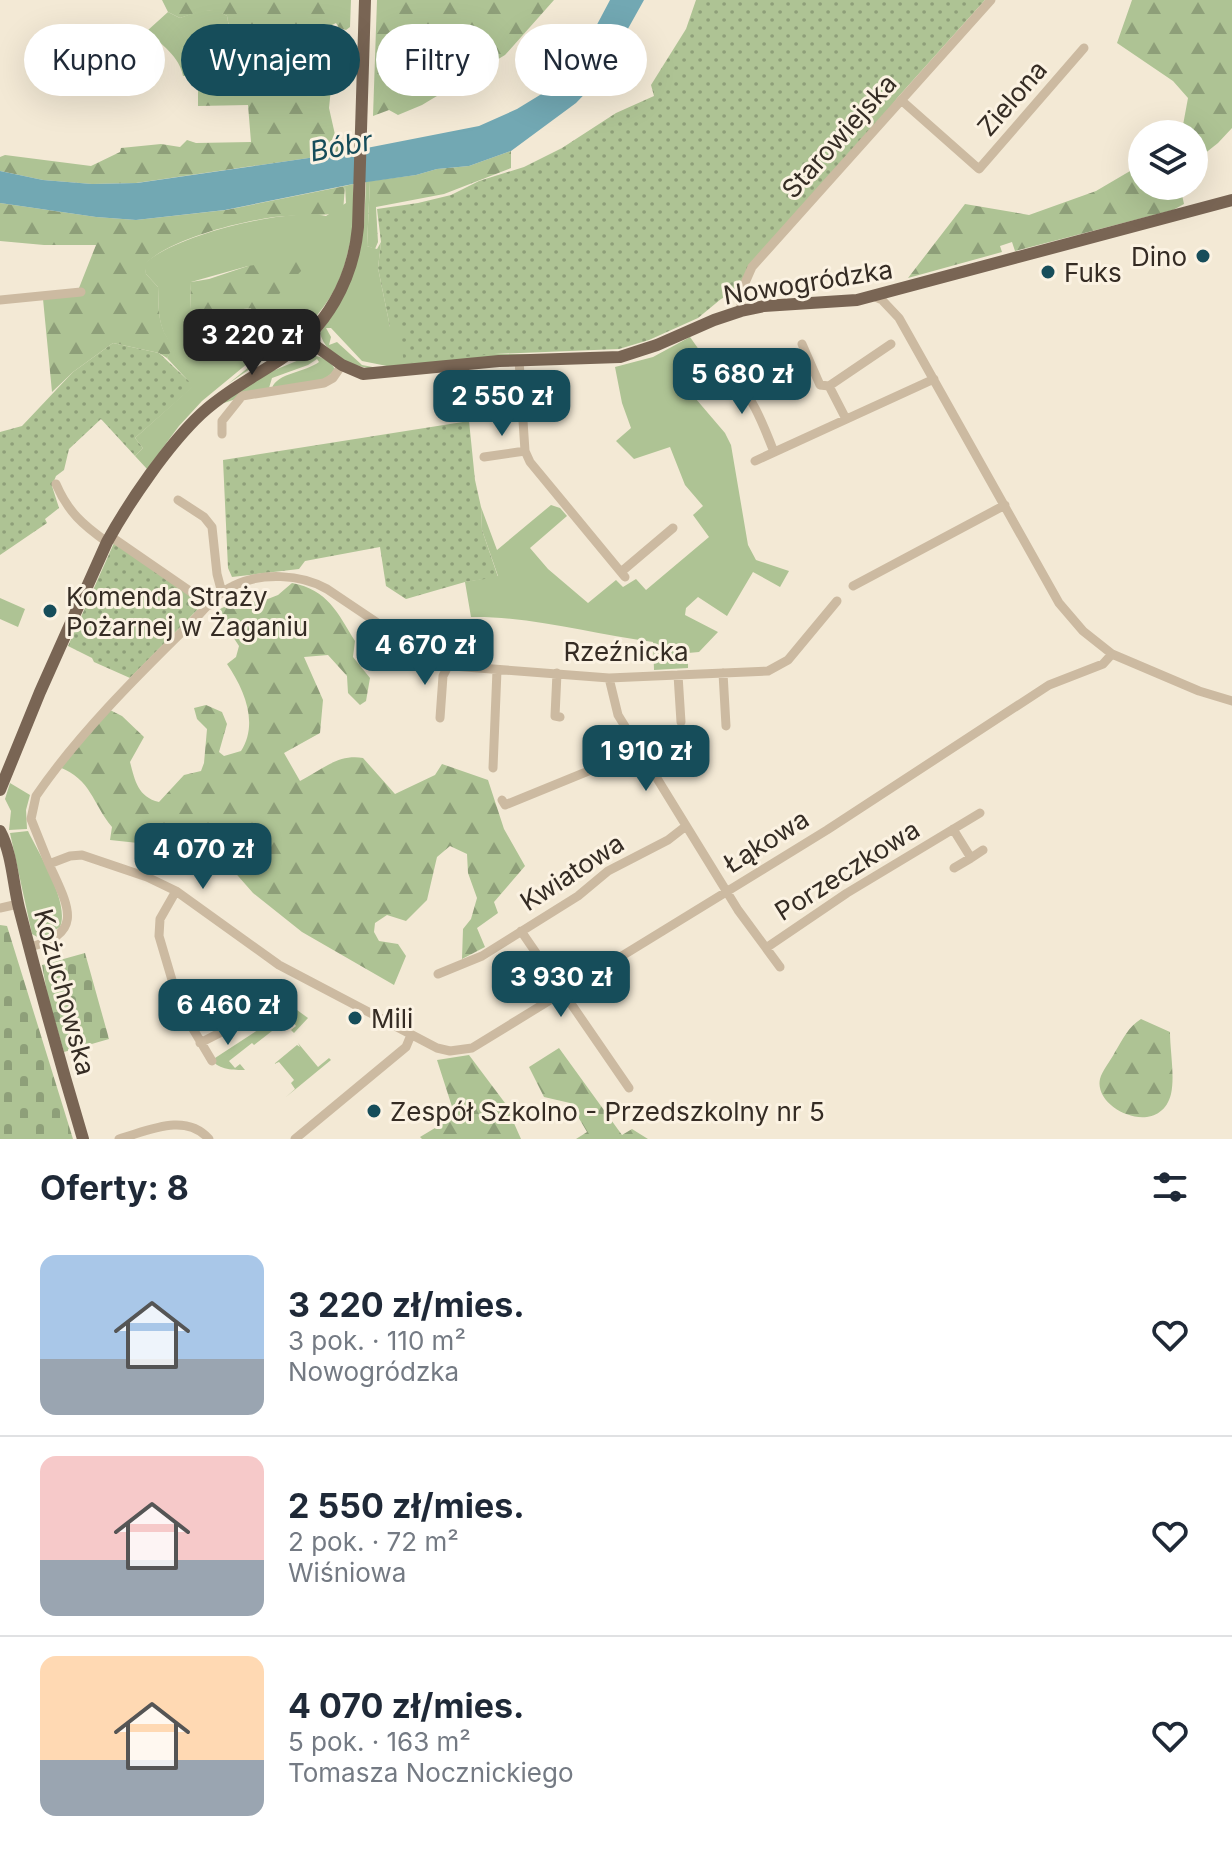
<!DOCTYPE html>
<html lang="pl">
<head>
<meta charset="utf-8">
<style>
	:root { --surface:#fff; --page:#f2f2f3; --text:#1f2937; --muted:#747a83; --line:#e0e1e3; --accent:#164d5a }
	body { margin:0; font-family:Inter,sans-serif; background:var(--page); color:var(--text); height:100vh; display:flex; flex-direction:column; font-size:30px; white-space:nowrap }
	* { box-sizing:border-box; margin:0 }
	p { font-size:26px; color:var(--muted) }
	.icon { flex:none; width:44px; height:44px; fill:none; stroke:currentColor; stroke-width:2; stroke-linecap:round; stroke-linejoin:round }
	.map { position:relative; height:1139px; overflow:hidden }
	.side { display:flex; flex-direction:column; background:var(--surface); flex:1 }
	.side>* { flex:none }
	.banner { position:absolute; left:24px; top:24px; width:800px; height:72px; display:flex; gap:16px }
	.buttons { position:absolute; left:1128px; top:120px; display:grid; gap:16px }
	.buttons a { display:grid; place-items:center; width:80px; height:80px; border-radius:50%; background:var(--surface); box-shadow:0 8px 32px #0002; font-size:40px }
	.price { position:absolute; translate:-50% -68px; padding:0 18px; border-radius:16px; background:var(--accent); color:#fff; font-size:26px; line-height:52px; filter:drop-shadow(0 2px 4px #0008) }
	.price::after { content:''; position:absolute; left:50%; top:48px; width:24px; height:18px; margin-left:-12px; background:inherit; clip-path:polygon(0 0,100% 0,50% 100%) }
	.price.selected { background:#222; color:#fff }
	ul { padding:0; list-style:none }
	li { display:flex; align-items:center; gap:24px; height:200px; padding:0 40px }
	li+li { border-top:2px solid var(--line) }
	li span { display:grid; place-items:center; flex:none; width:224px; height:160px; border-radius:16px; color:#555 }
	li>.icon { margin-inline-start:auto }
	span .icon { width:96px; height:96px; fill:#fffc; stroke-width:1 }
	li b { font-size:34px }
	h2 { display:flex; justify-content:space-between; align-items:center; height:96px; padding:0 40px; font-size:34px }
	.pill { padding:0 28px; border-radius:36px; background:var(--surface); box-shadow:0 8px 32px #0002; font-size:28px; line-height:72px }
	.pill.selected { background:var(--accent); color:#fff }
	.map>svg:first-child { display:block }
	.grass { fill:#aec394; fill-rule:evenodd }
	.forest { fill:url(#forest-firs) }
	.cemetery { fill:url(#cemetery-stones) }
	.garden { fill:url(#garden-dots) }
	.water { fill:#72a8b3 }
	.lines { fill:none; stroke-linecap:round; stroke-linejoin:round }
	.minor { stroke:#ccbaa1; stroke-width:9 }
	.major { stroke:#796554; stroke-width:12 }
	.poi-dot { fill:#164d5a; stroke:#fbf2e2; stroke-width:3 }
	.labels { text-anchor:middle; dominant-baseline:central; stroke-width:6; stroke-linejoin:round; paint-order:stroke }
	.street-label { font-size:26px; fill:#352c24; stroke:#fbf2e2 }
	.poi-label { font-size:26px; fill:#352c24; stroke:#fbf2e2; text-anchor:start }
	.water-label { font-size:28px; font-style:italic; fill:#164d5a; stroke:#fbf2e2 }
</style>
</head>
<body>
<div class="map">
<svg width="1232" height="1139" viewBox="0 0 1232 1139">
	<defs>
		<pattern id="forest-firs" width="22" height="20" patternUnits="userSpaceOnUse" patternTransform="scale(2)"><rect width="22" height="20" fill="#aec394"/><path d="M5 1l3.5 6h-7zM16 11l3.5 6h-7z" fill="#8e9f79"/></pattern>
		<pattern id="cemetery-stones" width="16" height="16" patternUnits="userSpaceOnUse" patternTransform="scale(2)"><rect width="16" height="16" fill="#aec394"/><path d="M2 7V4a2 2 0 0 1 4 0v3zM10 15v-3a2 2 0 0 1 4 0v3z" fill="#8e9f79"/></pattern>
		<pattern id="garden-dots" width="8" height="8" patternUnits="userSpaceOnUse" patternTransform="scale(2)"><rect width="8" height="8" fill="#aec394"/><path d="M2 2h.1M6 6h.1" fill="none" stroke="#8e9f79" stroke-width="1.8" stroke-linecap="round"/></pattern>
	</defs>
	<rect width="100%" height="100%" fill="#f3e9d5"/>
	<!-- grass -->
	<path class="grass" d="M217 10 227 16C230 40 247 68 240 91L227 96 198 74 183 76C180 57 161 44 147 31L168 12 180 18 199 11Z
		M370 181 367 246 377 249 381 242 378 268 390 327 398 326 494 354H553L397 368 362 361 331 328H326L331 337 329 345 337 342 362 365 383 369C360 370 326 358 320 333L331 317 364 226 366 182Z
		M353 184C353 198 353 214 353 227 353 234 350 243 348 251 334 321 281 347 228 384L282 340 302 317 311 318 313 316 311 312 300 314 281 336 202 401 179 426 147 469 135 456 143 448 135 438 193 386 167 358 173 346C157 328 159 310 158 287L146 274 144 264C175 235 285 208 326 216L346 203 345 186ZM248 266 254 316 252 308 197 315 190 309 191 282Z
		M690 337 702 354 720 370 690 392 725 433 731 445 748 545 756 560 789 571 780 587 753 572 727 616 698 597 686 608 685 615 718 632 699 652 688 653V668L654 670 653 642C592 634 532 616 471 617L465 582 498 576 482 530 481 507 497 550 551 505 560 508 567 516 530 548 548 569 588 603 616 580 623 587 636 579 646 590 709 537 693 515 703 506 685 485 670 447 634 459 616 441 631 428 622 403 615 367 653 357Z
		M311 355C320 356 332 361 335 370L325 379 272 388C277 373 306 372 319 362L317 359 308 365 272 378 269 388 218 405 258 377Z
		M0 598 25 609 18 627 0 619Z
		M10 783 30 795 26 810 27 829 9 830 11 811 5 799Z
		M28 831C39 854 70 903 60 927L41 939 32 934 10 833Z
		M297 1010 308 1018 294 1033 291 1030 296 1026 290 1017 254 1045 252 1043 229 1061 235 1068 240 1064 245 1070C234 1070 219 1070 212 1060L287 1011Z
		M298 1043 318 1067 329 1058 331 1060 286 1097 295 1089 291 1083 294 1080 279 1062 274 1064 297 1045 300 1047Z"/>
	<!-- forest -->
	<path class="forest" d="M162 0H351L350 27 346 30 339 28 336 23 328 27 325 51 332 79 329 108 336 139 342 148 336 154 136 183 92 184 43 180 0 171V157L5 155 91 166 120 152 121 148 161 144 180 147 187 140 196 143 251 142 248 105 198 106V74L227 96 240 90C247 68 230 40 227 16 212 6 197 12 180 18L168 12Z
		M377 0H554L505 55 422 105 398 115 389 110 373 116Z
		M1132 0H1232V128L1218 143 1194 162V134H1174L1183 125 1188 98 1173 81 1117 43Z
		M511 151V168L444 194 376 207 378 242 375 249 367 246 370 181 416 175 437 169 469 166Z
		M1142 164V186H1180L1184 204 1173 210 1015 251 1012 242 1000 246 1002 252 908 278 965 204 1029 215 1096 191Z
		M345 186 343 212C321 217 298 214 274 217 238 222 170 239 145 264L146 274 158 287C159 310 157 328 174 346L167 358 159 353 113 343 73 372 52 392 43 299 79 288 96 245H44L0 241V203L96 217 136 220 226 210Z
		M297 258 302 263 303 269 258 316H254L251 308 197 315 190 310 191 282 209 279 248 266Z
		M292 583C328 590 337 612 355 641L353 657 370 678 366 701 360 705 348 693 347 676 328 655 304 657 323 700 320 733 284 753 300 781C322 770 337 754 363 758L395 794 435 775 442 764 488 780 504 829 525 866 494 902 498 913 477 928 485 947 462 959 463 929 471 919 477 898 468 873 467 854 450 846 437 857 427 900 406 921 387 915 375 923 374 932 379 941 398 944 406 956 394 985 302 932 253 893 224 860 183 839 166 846 110 840 112 827C92 803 92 780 59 767L108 709 122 716 144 737 130 762C135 781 138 797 159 802L184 775 201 771 204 763 207 729 197 719 194 708 206 705 222 712 227 724 219 752 224 756 241 751C259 723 244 689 227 664L236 657 239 646 216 611 238 600 260 602 278 595Z
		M1141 1019 1170 1032C1170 1051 1175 1076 1171 1094 1160 1139 1093 1110 1100 1079 1102 1071 1111 1060 1115 1052 1123 1039 1128 1027 1141 1019Z
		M559 1048 622 1135 632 1129 648 1139H576L587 1132 570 1103 544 1097 529 1067Z
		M469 1055 505 1103 521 1139H422L420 1137 455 1116 437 1060Z"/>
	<!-- cemetery -->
	<path class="cemetery" d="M0 925 7 926 73 1139H0Z
		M85 953 109 1039 64 1052 48 998 42 965Z"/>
	<!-- garden -->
	<path class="garden" d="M696 0H985L898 97 841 172 747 277 742 288 721 299 698 318 649 340 619 349 494 354 404 363 398 327H390L378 268 381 242 377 209 418 203 451 195 479 181 524 167 562 148 616 113 654 96 651 85 686 29Z
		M113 343 159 353 194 386 135 438 143 448 135 456 101 419 69 449 64 470 56 476 52 486 59 508 45 519 47 523 0 555V432L22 426 73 372Z
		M469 421 475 480 481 507 482 530 498 577 465 582 406 599 386 586 380 547 305 561 299 569 232 577 228 568 223 460Z
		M114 543 203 604 130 678 94 662 92 658 68 646Z"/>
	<!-- water -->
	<path class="water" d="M610 0H644L601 77 576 103 511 151 469 166 437 169 416 175 353 184 225 210 136 220 96 217 0 203V171L43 180 92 184 137 183 336 154 479 126 517 109 553 87 583 51Z"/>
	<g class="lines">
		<!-- minor -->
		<path class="minor" d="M901 100 979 169 1084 48
			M873 296 882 300 899 318 1059 603 1083 631 1112 654 1199 691 1232 701
			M0 300 81 292
			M741 311V292L752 267 991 0
			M802 344 820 385 829 386
			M519 360 525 451 530 462 625 577
			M728 369C751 394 762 421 774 452
			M846 419 829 386 891 344
			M222 434V421L242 396 324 383 333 378 342 365
			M484 457 525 451
			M755 461 934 379
			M56 484C68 512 83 525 107 542
			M178 500 204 517 212 527 217 574 222 593
			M110 536 210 605
			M621 572 673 528
			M853 586 1005 505
			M557 673 555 716 560 717
			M723 673 726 726
			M678 675 681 722
			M609 678 618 715 738 910 780 967
			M440 718 443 676 448 666
			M493 768 497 670
			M502 800 505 805 640 750
			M953 829 971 858 954 868
			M971 858 983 850
			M49 864 31 819 36 796C77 736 135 678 187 627 201 614 215 594 233 586 261 572 301 574 327 589L440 665 609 678 768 671 788 660 837 601
			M176 891 160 919 159 936 180 1007 212 1061
			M0 908 18 904
			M521 931 629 1088
			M29 947C87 934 67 904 49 864L70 856 82 855 147 877 176 891 279 965 437 1048 450 1051 472 1048 827 830 1049 685 1103 664 1112 654
			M766 948 847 893 980 813
			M438 974 482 956 578 896 608 871 668 840 686 826
			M180 1007 217 988
			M200 1043 241 1022
			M119 1139C148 1131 185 1112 209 1139
			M295 1139 406 1047 411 1035"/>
		<!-- major -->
		<path class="major" d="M306 339 342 365 363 374 499 361 620 357 657 345 714 320 741 311 764 306 857 300 1232 200
			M0 790 40 692 107 542C129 502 168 445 201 414 225 392 254 377 281 359 326 328 353 281 358 227L365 0
			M0 831C12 853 13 884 19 908 39 986 60 1062 83 1139"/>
	</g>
	<!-- markers -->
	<g class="poi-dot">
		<circle cx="1203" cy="256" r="8"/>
		<circle cx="1048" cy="272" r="8"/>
		<circle cx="50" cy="611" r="8"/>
		<circle cx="355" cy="1018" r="8"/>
		<circle cx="374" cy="1111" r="8"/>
	</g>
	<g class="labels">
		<!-- street labels -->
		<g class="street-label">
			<text transform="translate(1012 98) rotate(-49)">Zielona</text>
			<text transform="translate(839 136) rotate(-48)">Starowiejska</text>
			<text transform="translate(808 282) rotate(-9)">Nowogródzka</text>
			<text x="626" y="651">Rzeźnicka</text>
			<text transform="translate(766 841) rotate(-32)">Łąkowa</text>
			<text transform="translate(847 870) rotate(-32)">Porzeczkowa</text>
			<text transform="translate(572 872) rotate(-33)">Kwiatowa</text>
			<text transform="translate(65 992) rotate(75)">Kożuchowska</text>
		</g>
		<!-- poi labels -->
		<g class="poi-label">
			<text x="1187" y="256" text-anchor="end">Dino</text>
			<text x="1064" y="272">Fuks</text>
			<text x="66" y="596">Komenda Straży<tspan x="66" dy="30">Pożarnej w Żaganiu</tspan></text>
			<text x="371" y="1018">Mili</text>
			<text x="390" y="1111">Zespół Szkolno - Przedszkolny nr 5</text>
		</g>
		<!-- water labels -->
		<g class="water-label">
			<text transform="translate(341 146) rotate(-11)">Bóbr</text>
		</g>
	</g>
</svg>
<div class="buttons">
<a><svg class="icon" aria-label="layers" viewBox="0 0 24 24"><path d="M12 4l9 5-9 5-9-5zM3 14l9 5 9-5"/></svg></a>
</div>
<b class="price selected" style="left:252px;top:377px">3 220 zł</b>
<b class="price" style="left:742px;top:416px">5 680 zł</b>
<b class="price" style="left:502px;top:438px">2 550 zł</b>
<b class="price" style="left:425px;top:687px">4 670 zł</b>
<b class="price" style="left:646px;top:793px">1 910 zł</b>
<b class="price" style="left:203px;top:891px">4 070 zł</b>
<b class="price" style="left:561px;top:1019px">3 930 zł</b>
<b class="price" style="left:228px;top:1047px">6 460 zł</b>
<div class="banner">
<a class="pill">Kupno</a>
<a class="pill selected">Wynajem</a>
<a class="pill">Filtry</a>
<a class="pill">Nowe</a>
</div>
</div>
<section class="side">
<h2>Oferty: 8<svg class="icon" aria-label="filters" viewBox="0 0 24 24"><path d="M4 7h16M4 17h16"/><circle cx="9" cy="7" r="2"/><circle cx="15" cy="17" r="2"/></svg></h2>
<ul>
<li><span style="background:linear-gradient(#a9c7e8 65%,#9aa5b1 0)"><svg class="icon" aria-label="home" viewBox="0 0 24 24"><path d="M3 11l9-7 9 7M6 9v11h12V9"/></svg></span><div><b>3 220 zł/mies.</b><p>3 pok. · 110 m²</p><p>Nowogródzka</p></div><svg class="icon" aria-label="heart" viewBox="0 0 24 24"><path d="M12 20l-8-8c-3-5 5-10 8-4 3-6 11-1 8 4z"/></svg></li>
<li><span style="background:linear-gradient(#f6c9c9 65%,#9aa5b1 0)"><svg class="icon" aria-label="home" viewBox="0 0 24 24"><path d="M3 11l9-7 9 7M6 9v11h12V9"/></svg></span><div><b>2 550 zł/mies.</b><p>2 pok. · 72 m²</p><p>Wiśniowa</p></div><svg class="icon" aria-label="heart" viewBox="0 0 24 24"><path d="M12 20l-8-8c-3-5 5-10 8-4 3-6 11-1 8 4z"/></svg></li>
<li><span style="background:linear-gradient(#ffd9b3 65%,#9aa5b1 0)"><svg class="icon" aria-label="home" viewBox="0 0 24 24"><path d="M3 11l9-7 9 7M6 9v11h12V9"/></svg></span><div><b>4 070 zł/mies.</b><p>5 pok. · 163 m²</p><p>Tomasza Nocznickiego</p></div><svg class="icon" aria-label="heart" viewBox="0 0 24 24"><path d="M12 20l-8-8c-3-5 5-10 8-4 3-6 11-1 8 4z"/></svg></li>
</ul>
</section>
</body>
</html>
